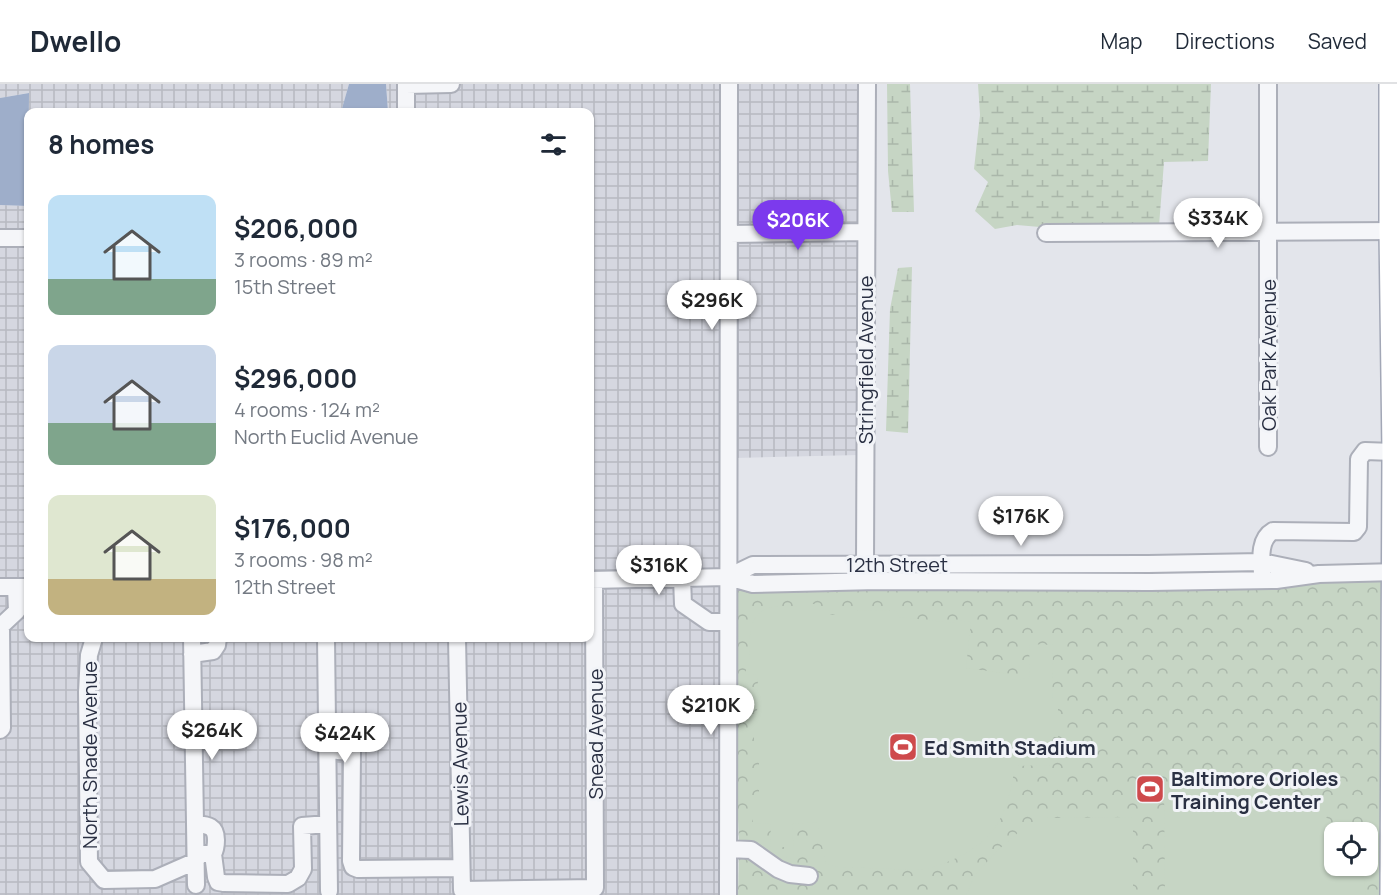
<!DOCTYPE html>
<html lang="en">
<head>
<meta charset="utf-8">
<style>
	:root { --surface:#fff; --page:#f6f6f7; --text:#1f2937; --muted:#747a83; --line:#e0e1e3; --accent:#7c3aed }
	body { margin:0; font-family:Manrope,sans-serif; background:var(--page); color:var(--text); height:100vh; display:flex; flex-direction:column; font-size:22px; white-space:nowrap }
	* { box-sizing:border-box; margin:0 }
	p { font-size:20px; color:var(--muted) }
	.icon { flex:none; width:33px; height:33px; fill:none; stroke:currentColor; stroke-width:2; stroke-linecap:round; stroke-linejoin:round }
	.map { position:relative; flex:1; overflow:hidden }
	.panel { position:absolute; left:24px; top:24px; width:570px; height:534px; display:flex; flex-direction:column; background:var(--surface); border-radius:12px; box-shadow:0 2px 4px #0004 }
	.panel>* { flex:none }
	.fabs { position:absolute; left:1324px; top:738px; display:grid; gap:12px }
	.fabs a { display:grid; place-items:center; width:54px; height:54px; border-radius:12px; background:var(--surface); box-shadow:0 2px 4px #0004; font-size:30px }
	.price { position:absolute; translate:-50% -51px; padding:0 14px; border-radius:21px; background:#fff; color:#222; font-size:20px; line-height:39px; filter:drop-shadow(0 2px 3px #0008) }
	.price::after { content:''; position:absolute; left:50%; top:36px; width:18px; height:14px; margin-left:-9px; background:inherit; clip-path:polygon(0 0,100% 0,50% 100%) }
	.price.current { background:var(--accent); color:#fff }
	ul { padding:0; list-style:none }
	li { display:flex; align-items:center; gap:18px; height:150px; padding:0 24px }
	li span { display:grid; place-items:center; flex:none; width:168px; height:120px; border-radius:12px; color:#555 }
	li>.icon { margin-inline-start:auto }
	span .icon { width:72px; height:72px; fill:#fffc; stroke-width:1 }
	li b { font-size:26px }
	h2 { display:flex; justify-content:space-between; align-items:center; height:72px; padding:0 24px; font-size:26px }
	header { display:flex; align-items:center; gap:36px; box-sizing:border-box; height:84px; padding:0 30px; background:var(--surface); border-bottom:2px solid var(--line) }
	header strong { font-size:28px }
	nav { display:flex; gap:33px; margin-inline-start:auto; font-size:21px }
	.map>svg:first-child { display:block }
	.industrial { fill:url(#industrial-grid) }
	.forest { fill:url(#forest-crowns); fill-rule:evenodd }
	.wetland { fill:url(#wetland-marsh) }
	.garden { fill:#c6d5c4 }
	.water { fill:#9eaeca }
	.lines { fill:none; stroke-linecap:round; stroke-linejoin:round }
	.minor-casing { stroke:#acafb9; stroke-width:20 }
	.major-casing { stroke:#a2a7b6; stroke-width:24 }
	.minor { stroke:#f5f6f9; stroke-width:16 }
	.major { stroke:#fff; stroke-width:21 }
	.labels { text-anchor:middle; dominant-baseline:central; stroke-width:6; stroke-linejoin:round; paint-order:stroke }
	.street-label { font-size:20px; fill:#2a3043; stroke:#f2f4f8 }
	.poi-label { font-size:20px; font-weight:bold; fill:#2a3043; stroke:#f2f4f8; text-anchor:start }
</style>
</head>
<body>
<header>
<strong>Dwello</strong>
<nav><a>Map</a><a>Directions</a><a>Saved</a></nav>
</header>
<div class="map">
<svg width="1397" height="811" viewBox="0 0 1397 811">
	<defs>
		<pattern id="industrial-grid" width="8" height="8" patternUnits="userSpaceOnUse" patternTransform="scale(1.5)"><rect width="8" height="8" fill="#d5d7e0"/><path d="M0 4h8M4 0v8" fill="none" stroke="#b7b9c1"/></pattern>
		<pattern id="forest-crowns" width="20" height="18" patternUnits="userSpaceOnUse" patternTransform="scale(1.5)"><rect width="20" height="18" fill="#c6d5c4"/><path d="M2 6a3 3 0 1 1 6 0M12 15a3 3 0 1 1 6 0" fill="none" stroke="#aab7aa"/></pattern>
		<pattern id="wetland-marsh" width="20" height="14" patternUnits="userSpaceOnUse" patternTransform="scale(1.5)"><rect width="20" height="14" fill="#c6d5c4"/><path d="M1 5h8M5 5V1M11 12h8M15 12V8" fill="none" stroke="#aab7aa"/></pattern>
	</defs>
	<rect width="100%" height="100%" fill="#e3e5eb"/>
	<!-- industrial -->
	<path class="industrial" d="M0 0H349L341 28H29L28 9 0 14Z
		M386 0H723V487L590 490V28H388Z
		M735 0H861L860 142 735 144Z
		M0 121 28 122V148H0Z
		M860 155 859 371 735 374V157Z
		M0 161H28V496H0Z
		M723 500V811H468L463 554H589L590 811H600V503Z
		M0 509H28V554H88L83 653 100 800 191 787V807H202L198 554H320L324 811H0Z
		M100 554H186L190 773 154 788 107 789 95 775V572Z
		M331 554H452L456 811H335Z"/>
	<!-- forest -->
	<path class="forest" d="M1384 495 1383 811H738L739 763 734 625V501ZM1335 748H1368V782H1335Z"/>
	<!-- wetland -->
	<path class="wetland" d="M887 0H910L914 128H892L888 87Z
		M978 0H1211L1208 77 1164 78 1159 142 1040 143 1017 141 995 145 975 127 988 98 974 85 980 31Z
		M912 183 908 349 886 347 890 225 898 184Z"/>
	<!-- garden -->
	<path class="garden" d="M802 520H815V531H855V527L892 526 896 527 899 533 954 539 955 536 971 538 966 584 1011 590 1013 596 1030 594 1029 560 1053 561 1052 622H1058V653H1052V681L1015 682C1008 728 997 757 952 776 941 781 929 785 916 786 909 786 901 785 893 785 875 784 856 784 838 783L826 780 817 738 792 740 794 772 792 776 785 772V763H770L771 740 753 739V723H759V674H754V630H757L758 591 746 590V581L749 580C750 560 745 528 773 523 782 522 793 523 802 523Z
		M1236 699 1270 703 1294 712 1320 727 1341 748H1335V782H1358L1364 796 1366 811H1165L1164 701Z
		M1133 733V811H966L975 791 998 766 1020 747 1046 734Z"/>
	<!-- water -->
	<path class="water" d="M349 0H386L388 28H341Z
		M29 9 28 122 0 121V14Z"/>
	<g class="lines">
		<!-- minor casing -->
		<g class="minor-casing">
			<path id="minor" d="M1268 0V363
				M406 28V1L451 0
				M1046 149 1397 147
				M729 150 866 148
				M0 154H28
				M865 480 867 0
				M1262 489C1261 474 1259 455 1273 447L1354 448 1358 443 1359 375 1365 367 1393 368
				M728 493 753 481 1148 480 1262 478 1306 487
				M682 494 683 520 709 538H728
				M590 496 728 493 753 500 878 497 1151 498 1276 496 1319 490 1397 488
				M0 503H28
				M94 554 89 571 87 608 89 778 104 796 155 795 196 777
				M192 554 196 801
				M326 554 329 807
				M457 554 462 806 595 804 594 496
				M192 570 213 567 217 561 218 554
				M0 646 2 644 1 542 17 527 16 503
				M327 662 338 667 352 668 351 777 353 783 358 785 461 784
				M196 740C208 741 216 742 216 756 216 761 216 765 213 770H203
				M728 765 751 766 778 785 790 790 809 792
				M213 770 216 793 218 798 224 799 288 800 298 794 303 785 302 742 328 740
				M728 811 729 0"/>
		</g>
		<!-- major casing -->
		<g class="major-casing">
			<path id="major" d="M1390 0V147L1393 368 1391 811"/>
		</g>
		<!-- minor -->
		<use href="#minor" class="minor"/>
		<!-- major -->
		<use href="#major" class="major"/>
	</g>
	<!-- icons -->
	<defs>
		<g id="stadium-square" transform="scale(1.5)"><rect x="-9" y="-9" width="18" height="18" rx="4" fill="#ce4a4c" stroke="#f2f4f8"/><path d="M0-5a6.5 5 0 1 0 0 10a6.5 5 0 1 0 0-10ZM-3.5-1.8h7v3.6h-7Z" fill="#fff"/></g>
	</defs>
	<g fill-rule="evenodd">
		<use href="#stadium-square" x="903" y="663"/>
		<use href="#stadium-square" x="1150" y="705"/>
	</g>
	<g class="labels">
		<!-- street labels -->
		<g class="street-label">
			<text transform="translate(1268 271) rotate(-90)">Oak Park Avenue</text>
			<text transform="translate(865 276) rotate(-90)">Stringfield Avenue</text>
			<text x="897" y="480">12th Street</text>
			<text transform="translate(595 650) rotate(-90)">Snead Avenue</text>
			<text transform="translate(89 671) rotate(-90)">North Shade Avenue</text>
			<text transform="translate(460 680) rotate(-91)">Lewis Avenue</text>
		</g>
		<!-- poi labels -->
		<g class="poi-label">
			<text x="924" y="663">Ed Smith Stadium</text>
			<text x="1171" y="694">Baltimore Orioles<tspan x="1171" dy="23">Training Center</tspan></text>
		</g>
	</g>
</svg>
<div class="fabs">
<a><svg class="icon" aria-label="locate" viewBox="0 0 24 24"><circle cx="12" cy="12" r="6"/><path d="M12 2v4M12 18v4M2 12h4M18 12h4"/></svg></a>
</div>
<b class="price" style="left:1218px;top:165px">$334K</b>
<b class="price current" style="left:798px;top:167px">$206K</b>
<b class="price" style="left:712px;top:247px">$296K</b>
<b class="price" style="left:1021px;top:463px">$176K</b>
<b class="price" style="left:659px;top:512px">$316K</b>
<b class="price" style="left:711px;top:652px">$210K</b>
<b class="price" style="left:212px;top:677px">$264K</b>
<b class="price" style="left:345px;top:680px">$424K</b>
<section class="panel">
<h2>8 homes<svg class="icon" aria-label="filters" viewBox="0 0 24 24"><path d="M4 7h16M4 17h16"/><circle cx="9" cy="7" r="2"/><circle cx="15" cy="17" r="2"/></svg></h2>
<ul>
<li><span style="background:linear-gradient(#bfe0f5 70%,#7fa58c 0)"><svg class="icon" aria-label="home" viewBox="0 0 24 24"><path d="M3 11l9-7 9 7M6 9v11h12V9"/></svg></span><div><b>$206,000</b><p>3 rooms · 89 m²</p><p>15th Street</p></div></li>
<li><span style="background:linear-gradient(#c9d6e8 65%,#7fa58c 0)"><svg class="icon" aria-label="home" viewBox="0 0 24 24"><path d="M3 11l9-7 9 7M6 9v11h12V9"/></svg></span><div><b>$296,000</b><p>4 rooms · 124 m²</p><p>North Euclid Avenue</p></div></li>
<li><span style="background:linear-gradient(#dfe7d0 70%,#c2b280 0)"><svg class="icon" aria-label="home" viewBox="0 0 24 24"><path d="M3 11l9-7 9 7M6 9v11h12V9"/></svg></span><div><b>$176,000</b><p>3 rooms · 98 m²</p><p>12th Street</p></div></li>
</ul>
</section>
</div>
</body>
</html>
